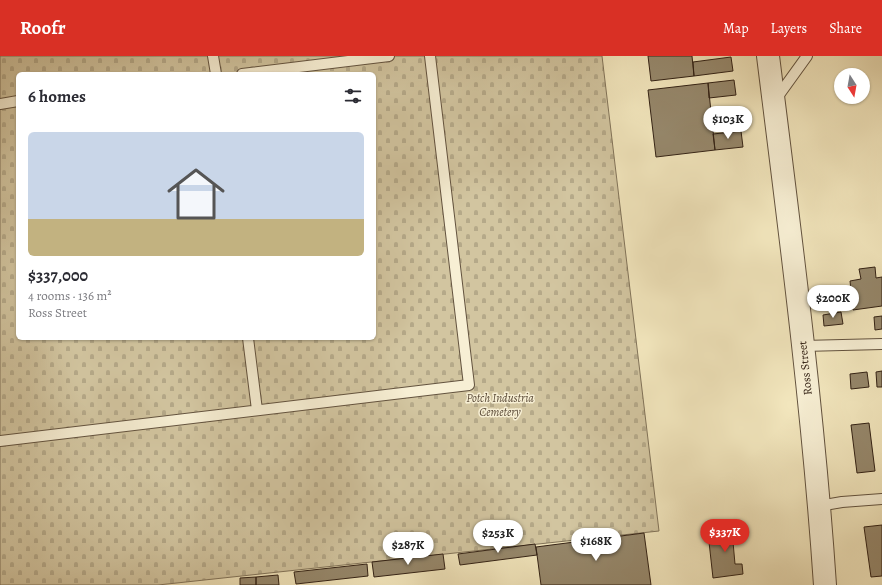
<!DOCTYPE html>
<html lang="en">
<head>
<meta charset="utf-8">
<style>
	:root { --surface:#fff; --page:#f7f7f7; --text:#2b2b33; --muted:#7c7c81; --line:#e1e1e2; --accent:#d93025 }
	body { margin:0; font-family:Alegreya,serif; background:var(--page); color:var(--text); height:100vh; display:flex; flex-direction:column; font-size:15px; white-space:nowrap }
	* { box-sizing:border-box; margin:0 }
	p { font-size:13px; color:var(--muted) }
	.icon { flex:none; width:22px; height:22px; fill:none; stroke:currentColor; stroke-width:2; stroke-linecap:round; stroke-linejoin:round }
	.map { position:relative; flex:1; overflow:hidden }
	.sheet { position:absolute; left:16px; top:16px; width:360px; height:268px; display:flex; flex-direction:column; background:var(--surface); border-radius:6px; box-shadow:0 1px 3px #0004 }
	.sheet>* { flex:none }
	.needle { width:26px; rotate:169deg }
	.fabs { position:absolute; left:834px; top:12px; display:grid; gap:8px }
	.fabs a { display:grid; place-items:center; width:36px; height:36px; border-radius:50%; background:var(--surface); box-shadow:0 1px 3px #0004; font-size:20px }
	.price { position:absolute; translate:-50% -34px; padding:0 9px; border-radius:14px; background:#fff; color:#222; font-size:13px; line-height:26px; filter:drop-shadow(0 1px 2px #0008) }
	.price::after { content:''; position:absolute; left:50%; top:24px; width:12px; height:9px; margin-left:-6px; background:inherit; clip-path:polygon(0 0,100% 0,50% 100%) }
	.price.active { background:var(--accent); color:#fff }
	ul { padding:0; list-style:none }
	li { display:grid; align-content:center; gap:8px; height:212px; padding:0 12px }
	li+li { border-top:1px solid var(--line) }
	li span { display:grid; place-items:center; height:124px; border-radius:6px; color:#555 }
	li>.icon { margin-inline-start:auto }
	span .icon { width:72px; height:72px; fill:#fffc; stroke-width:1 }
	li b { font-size:17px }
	h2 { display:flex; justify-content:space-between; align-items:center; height:48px; padding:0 12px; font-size:17px }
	header { display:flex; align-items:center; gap:24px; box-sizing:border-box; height:56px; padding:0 20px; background:var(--accent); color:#fff }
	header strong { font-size:19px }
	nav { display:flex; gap:22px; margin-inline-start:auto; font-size:14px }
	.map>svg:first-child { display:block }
	.cemetery { fill:url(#cemetery-stones); stroke:#82745a; fill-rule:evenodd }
	.building { fill:#96886c; stroke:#332215 }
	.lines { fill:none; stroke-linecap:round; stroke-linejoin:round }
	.service-casing { stroke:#63533f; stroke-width:12 }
	.tertiary-casing { stroke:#63533f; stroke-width:24 }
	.service { stroke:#f7efd4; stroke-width:10 }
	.tertiary { stroke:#f7efd4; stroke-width:22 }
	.labels { text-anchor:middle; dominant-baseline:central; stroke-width:3; stroke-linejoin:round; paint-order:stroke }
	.street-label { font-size:12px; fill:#332215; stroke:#f7efd4 }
	.park-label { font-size:12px; font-style:italic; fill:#5b4b38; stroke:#f7efd4 }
</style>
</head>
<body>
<header>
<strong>Roofr</strong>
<nav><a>Map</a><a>Layers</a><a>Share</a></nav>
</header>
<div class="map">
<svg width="882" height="529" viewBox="0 0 882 529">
	<defs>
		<pattern id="cemetery-stones" width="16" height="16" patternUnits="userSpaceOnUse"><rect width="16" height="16" fill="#d2c5a0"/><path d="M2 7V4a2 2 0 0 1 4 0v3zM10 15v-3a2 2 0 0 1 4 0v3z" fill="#b5a989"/></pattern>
	</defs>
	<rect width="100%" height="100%" fill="#f2e6bd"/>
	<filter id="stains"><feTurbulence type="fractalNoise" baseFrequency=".005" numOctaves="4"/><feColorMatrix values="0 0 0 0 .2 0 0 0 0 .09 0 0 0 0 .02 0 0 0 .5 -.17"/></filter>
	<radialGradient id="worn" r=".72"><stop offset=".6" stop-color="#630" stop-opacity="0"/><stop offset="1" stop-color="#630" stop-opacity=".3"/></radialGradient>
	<!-- cemetery -->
	<path class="cemetery" d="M0 0H602L659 475 158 529H0ZM18 18H374V282H18Z"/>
	<!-- building -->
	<path class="building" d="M648 0H692L694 20 651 25Z
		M731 1 733 15 694 20 693 6Z
		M734 24 736 39 709 42 708 27Z
		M708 27 715 94 656 101 648 34Z
		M741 75 743 91 715 94 713 78Z
		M875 211 876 222 882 221V250L853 254 850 225 861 223 859 213Z
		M841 256 843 268 824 270 823 259Z
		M882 260V273L875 274 874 261Z
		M882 315V331H877L876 316Z
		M867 316 869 331 851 333 850 318Z
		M869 367 875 415 857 417 851 369Z
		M882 469V520L871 521 864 471Z
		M742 472 744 485 733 486 735 508H742L743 518 713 522 708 477Z
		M644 477 651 529H541L536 491Z
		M535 488 537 499 460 509 458 498Z
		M443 498 445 513 374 521 372 506Z
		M367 508 368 520 296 528 294 516Z
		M278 519 279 529H256V521Z
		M256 521V529H240V522Z"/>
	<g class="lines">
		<!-- service casing -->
		<g class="service-casing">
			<path id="service" d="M213 0 216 18
				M242 18 389 0
				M776 43 807 0
				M0 48 18 45
				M248 282 257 354
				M803 290 882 288
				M0 385 469 329 430 0
				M819 450 842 446 882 443"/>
		</g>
		<!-- tertiary casing -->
		<g class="tertiary-casing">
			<path id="tertiary" d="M768 0C790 176 813 352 825 529"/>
		</g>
		<!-- service -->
		<use href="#service" class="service"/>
		<!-- tertiary -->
		<use href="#tertiary" class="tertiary"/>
	</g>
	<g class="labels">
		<!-- street labels -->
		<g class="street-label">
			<text transform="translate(805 312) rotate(-96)">Ross Street</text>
		</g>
		<!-- park labels -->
		<g class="park-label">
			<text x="500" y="342">Potch Industria<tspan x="500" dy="14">Cemetery</tspan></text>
		</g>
	</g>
	<rect width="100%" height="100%" filter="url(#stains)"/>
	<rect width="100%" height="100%" fill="url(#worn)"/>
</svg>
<div class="fabs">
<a><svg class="needle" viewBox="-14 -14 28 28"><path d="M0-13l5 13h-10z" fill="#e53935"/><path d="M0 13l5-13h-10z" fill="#7c7c81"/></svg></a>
</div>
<b class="price" style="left:728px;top:84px">$103K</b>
<b class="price" style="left:833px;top:263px">$200K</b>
<b class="price active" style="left:725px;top:497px">$337K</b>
<b class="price" style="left:498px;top:498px">$253K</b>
<b class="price" style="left:596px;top:506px">$168K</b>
<b class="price" style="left:408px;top:510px">$287K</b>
<section class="sheet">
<h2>6 homes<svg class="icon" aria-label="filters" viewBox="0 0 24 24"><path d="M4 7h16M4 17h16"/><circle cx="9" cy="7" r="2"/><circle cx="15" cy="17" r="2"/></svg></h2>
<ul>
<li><span style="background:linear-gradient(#c9d6e8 70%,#c2b280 0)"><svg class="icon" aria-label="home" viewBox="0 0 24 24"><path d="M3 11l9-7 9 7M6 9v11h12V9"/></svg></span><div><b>$337,000</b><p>4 rooms · 136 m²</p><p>Ross Street</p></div></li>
</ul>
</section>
</div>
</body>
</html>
